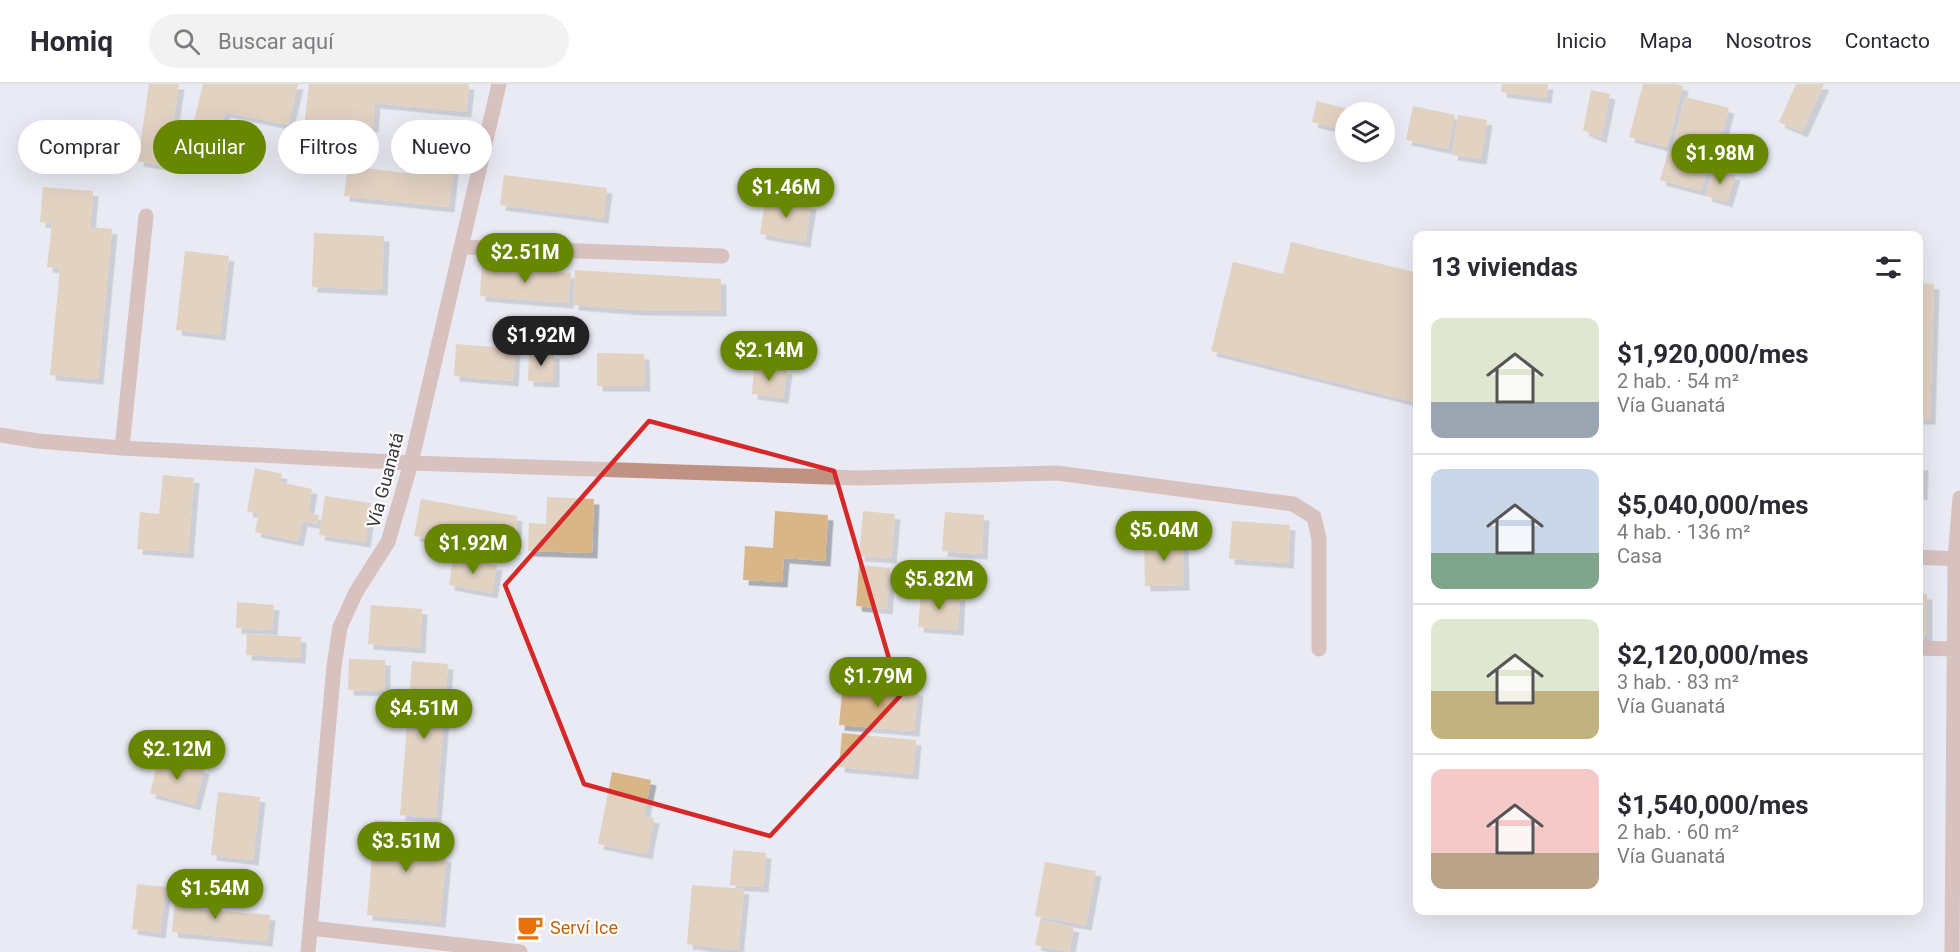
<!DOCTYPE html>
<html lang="es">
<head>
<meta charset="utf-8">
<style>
	:root { --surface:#fff; --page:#f2f2f3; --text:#2b2b33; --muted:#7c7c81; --line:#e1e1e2; --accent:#688700 }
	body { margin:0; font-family:Roboto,sans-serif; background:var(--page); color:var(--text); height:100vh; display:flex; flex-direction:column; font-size:22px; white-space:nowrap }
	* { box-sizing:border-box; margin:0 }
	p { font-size:20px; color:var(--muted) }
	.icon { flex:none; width:33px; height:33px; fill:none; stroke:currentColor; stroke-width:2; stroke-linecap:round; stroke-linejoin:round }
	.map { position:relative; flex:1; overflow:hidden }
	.sheet { position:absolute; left:1413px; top:147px; width:510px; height:684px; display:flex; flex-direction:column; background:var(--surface); border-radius:12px; box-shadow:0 6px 24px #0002 }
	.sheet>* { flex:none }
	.banner { position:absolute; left:18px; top:36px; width:570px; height:54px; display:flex; gap:12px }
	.fabs { position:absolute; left:1335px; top:18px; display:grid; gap:12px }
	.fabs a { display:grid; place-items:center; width:60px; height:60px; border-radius:50%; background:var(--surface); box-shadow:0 6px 24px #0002; font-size:30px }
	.price { position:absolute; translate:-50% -51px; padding:0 14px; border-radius:21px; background:var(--accent); color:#fff; font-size:20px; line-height:39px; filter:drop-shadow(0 2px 3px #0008) }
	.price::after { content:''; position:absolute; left:50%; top:36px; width:18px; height:14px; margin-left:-9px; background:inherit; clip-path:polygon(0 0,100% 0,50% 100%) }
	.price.on { background:#222; color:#fff }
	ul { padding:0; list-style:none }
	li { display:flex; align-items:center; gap:18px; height:150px; padding:0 18px }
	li+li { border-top:2px solid var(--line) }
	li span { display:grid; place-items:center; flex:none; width:168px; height:120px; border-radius:12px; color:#555 }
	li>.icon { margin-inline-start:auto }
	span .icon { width:72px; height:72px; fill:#fffc; stroke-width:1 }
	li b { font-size:26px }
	h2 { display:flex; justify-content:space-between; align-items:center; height:72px; padding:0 18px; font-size:26px }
	.chip { padding:0 21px; border-radius:27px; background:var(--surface); box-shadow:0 6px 24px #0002; font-size:21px; line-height:54px }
	.chip.on { background:var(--accent); color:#fff }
	header { display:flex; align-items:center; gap:36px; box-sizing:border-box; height:84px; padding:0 30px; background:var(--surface); border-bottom:2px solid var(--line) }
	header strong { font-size:28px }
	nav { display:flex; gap:33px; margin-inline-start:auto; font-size:21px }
	.search { width:420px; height:54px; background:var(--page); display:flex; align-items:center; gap:15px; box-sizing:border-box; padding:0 21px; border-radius:33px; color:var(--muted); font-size:22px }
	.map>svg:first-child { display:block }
	.building { fill:#d9b687; filter:url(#shadow) }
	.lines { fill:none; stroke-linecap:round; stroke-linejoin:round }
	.minor { stroke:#c09284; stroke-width:15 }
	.marked { fill:none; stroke:#d62828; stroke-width:4.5; stroke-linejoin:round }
	.labels { text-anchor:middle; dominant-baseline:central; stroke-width:4.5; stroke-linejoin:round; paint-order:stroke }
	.street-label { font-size:18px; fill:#39393d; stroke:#fff }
	.food-label { font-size:18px; fill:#c56008; stroke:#fff; text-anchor:start }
</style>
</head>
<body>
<header>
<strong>Homiq</strong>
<div class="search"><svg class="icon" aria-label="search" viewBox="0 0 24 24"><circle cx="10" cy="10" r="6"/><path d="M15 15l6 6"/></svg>Buscar aquí</div>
<nav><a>Inicio</a><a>Mapa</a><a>Nosotros</a><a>Contacto</a></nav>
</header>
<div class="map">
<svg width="1960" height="868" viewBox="0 0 1960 868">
	<defs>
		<filter id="shadow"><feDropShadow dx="5.5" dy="5.5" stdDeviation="0" flood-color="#0004"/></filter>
	</defs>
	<rect width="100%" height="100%" fill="#e9eaf3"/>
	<!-- building -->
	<path class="building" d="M149 0H179L167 82 138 77Z
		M203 0H298L288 41 225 28 218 63 189 57Z
		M309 0H469L466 28 375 19 373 43 305 36Z
		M1502 0H1548L1546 14 1501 8Z
		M1643 0H1676L1683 2 1667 63 1629 53Z
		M1796 0H1824L1802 48 1779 38Z
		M1591 6 1610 10 1601 54 1583 46Z
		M1685 13 1729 24 1716 73 1673 61Z
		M1317 17 1359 28H1346V47L1312 38Z
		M1413 22 1455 31 1448 65 1406 56Z
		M1458 31 1487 36 1481 75 1452 71Z
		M418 53 456 57 449 123 344 112 348 82 414 90Z
		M1669 65 1710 77 1701 107 1660 96Z
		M1713 85 1735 91 1727 118 1706 112Z
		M504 91 607 104 603 134 500 121Z
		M43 103 93 107 90 143 112 145 98 295 50 291 60 184 47 183 52 139 40 138Z
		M766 112 811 120 805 158 760 150Z
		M314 149 384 152 382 206 312 203Z
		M1291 158 1418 189V319L1211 267 1233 178 1283 190Z
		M185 167 229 172 220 251 176 246Z
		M482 182 571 189 568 219 480 212Z
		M575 186 721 195V227L638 226 573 221Z
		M1918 199 1934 200 1930 335H1918Z
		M456 260 515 265 513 297 454 292Z
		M529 268 554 269V298L528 297Z
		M597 269 644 270 645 302H597Z
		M754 282 787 285 783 314 752 310Z
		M1918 381H1923L1922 411 1918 410Z
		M255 384 282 390 280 398 312 405 308 429 319 431 317 440 302 437 298 457 255 448 259 430 247 427Z
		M163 391 194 394 188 469 137 465 140 428 159 430Z
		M325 412 371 419 365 458 319 451Z
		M547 413 594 415 592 469 528 467 529 439 546 440Z
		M421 415 517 432 515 466 442 457 414 452Z
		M775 427 828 431 825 477 784 474 782 498 743 496 745 462 773 464Z
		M863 427 895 430 891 474 859 472Z
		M945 428 984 431 982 470 942 467Z
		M1232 437 1290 441 1288 479 1229 475Z
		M1183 454 1184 501 1145 502 1144 455Z
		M453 473 497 481 492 509 449 501Z
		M859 481 890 484 887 525 856 522Z
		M921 509 960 511 958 546 918 543Z
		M1918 510H1927V552H1918Z
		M237 518 274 521 272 546 236 544Z
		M371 521 422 525 420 564 368 560Z
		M247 550 301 553 300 574 246 571Z
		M349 575 385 576V607L348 606Z
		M412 577 448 580 436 734 400 731Z
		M843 600 918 607 914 647 839 641Z
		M842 649 916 656 913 690 839 683Z
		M159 673 204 685 195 721 150 709Z
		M612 688 651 696 644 732 654 734 647 770 598 760Z
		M218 708 260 713 253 776 211 771Z
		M375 736 434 742 431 771 446 773 440 838 367 831Z
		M733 766 766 769 763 803 730 801Z
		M1045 778 1096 787 1086 841 1035 832Z
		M137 800 166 803 160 849 132 845Z
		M692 801 744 805 738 866 687 860Z
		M176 802 198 804 197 825 270 831 267 857 172 848Z
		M1040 836 1074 843 1069 868 1035 861Z"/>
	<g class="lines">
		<!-- minor -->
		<path class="minor" d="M462 163 722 172
			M0 351 38 357 122 364 411 379 858 394 1057 389 1293 420 1314 433 1319 455V565
			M122 364 146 132
			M1918 473 1955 475
			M1918 564 1954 565
			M310 844 520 868
			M308 868 334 582 340 543 356 508 388 458 411 379 499 0
			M1952 868 1955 475 1960 414"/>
	</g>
	<!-- marked area -->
	<path d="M0 0H1960V868H0ZM649 337 834 387 900 612 770 752 584 700 505 501Z" fill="#e9eaf3" fill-opacity=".55" fill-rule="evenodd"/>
	<path class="marked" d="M649 337 834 387 900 612 770 752 584 700 505 501Z"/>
	<!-- icons -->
	<defs>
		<g id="cafe-bare" transform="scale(2.07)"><path d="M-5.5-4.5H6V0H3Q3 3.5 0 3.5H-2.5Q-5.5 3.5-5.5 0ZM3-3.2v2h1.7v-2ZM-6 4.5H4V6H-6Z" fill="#e8710a" stroke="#fff" stroke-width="2.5" paint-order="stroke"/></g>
	</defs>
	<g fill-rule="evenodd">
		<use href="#cafe-bare" x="530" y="843"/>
	</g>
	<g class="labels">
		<!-- street labels -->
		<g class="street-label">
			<text transform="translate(385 396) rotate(-75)">Vía Guanatá</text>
		</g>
		<!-- food labels -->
		<g class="food-label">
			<text x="550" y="843">Serví Ice</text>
		</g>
	</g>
</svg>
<div class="fabs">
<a><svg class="icon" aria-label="layers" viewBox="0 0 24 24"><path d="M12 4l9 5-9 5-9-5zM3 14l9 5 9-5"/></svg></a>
</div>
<b class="price" style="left:1720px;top:101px">$1.98M</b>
<b class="price" style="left:786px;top:135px">$1.46M</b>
<b class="price" style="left:525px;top:200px">$2.51M</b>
<b class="price on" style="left:541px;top:283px">$1.92M</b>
<b class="price" style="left:769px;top:298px">$2.14M</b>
<b class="price" style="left:1164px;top:478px">$5.04M</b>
<b class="price" style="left:473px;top:491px">$1.92M</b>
<b class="price" style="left:939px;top:527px">$5.82M</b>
<b class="price" style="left:878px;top:624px">$1.79M</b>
<b class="price" style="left:424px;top:656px">$4.51M</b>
<b class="price" style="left:177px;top:697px">$2.12M</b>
<b class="price" style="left:406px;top:789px">$3.51M</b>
<b class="price" style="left:215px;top:836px">$1.54M</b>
<div class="banner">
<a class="chip">Comprar</a>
<a class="chip on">Alquilar</a>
<a class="chip">Filtros</a>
<a class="chip">Nuevo</a>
</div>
<section class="sheet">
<h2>13 viviendas<svg class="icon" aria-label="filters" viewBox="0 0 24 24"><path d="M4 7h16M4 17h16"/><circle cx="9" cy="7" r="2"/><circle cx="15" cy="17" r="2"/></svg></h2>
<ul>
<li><span style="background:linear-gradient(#dfe7d0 70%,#9aa5b1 0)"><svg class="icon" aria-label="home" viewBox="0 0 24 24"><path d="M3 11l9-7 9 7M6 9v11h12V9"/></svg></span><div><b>$1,920,000/mes</b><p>2 hab. · 54 m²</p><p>Vía Guanatá</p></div></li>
<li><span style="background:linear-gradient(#c9d6e8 70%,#7fa58c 0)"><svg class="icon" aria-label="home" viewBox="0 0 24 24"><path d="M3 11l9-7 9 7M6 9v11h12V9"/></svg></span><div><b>$5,040,000/mes</b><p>4 hab. · 136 m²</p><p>Casa</p></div></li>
<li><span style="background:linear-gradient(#dfe7d0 60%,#c2b280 0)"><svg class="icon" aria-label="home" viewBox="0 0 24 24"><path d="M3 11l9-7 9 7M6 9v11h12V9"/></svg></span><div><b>$2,120,000/mes</b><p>3 hab. · 83 m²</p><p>Vía Guanatá</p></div></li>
<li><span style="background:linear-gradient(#f6c9c9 70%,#b9a48a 0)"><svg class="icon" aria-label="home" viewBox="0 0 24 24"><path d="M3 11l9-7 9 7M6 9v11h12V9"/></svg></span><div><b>$1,540,000/mes</b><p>2 hab. · 60 m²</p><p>Vía Guanatá</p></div></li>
</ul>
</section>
</div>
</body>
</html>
